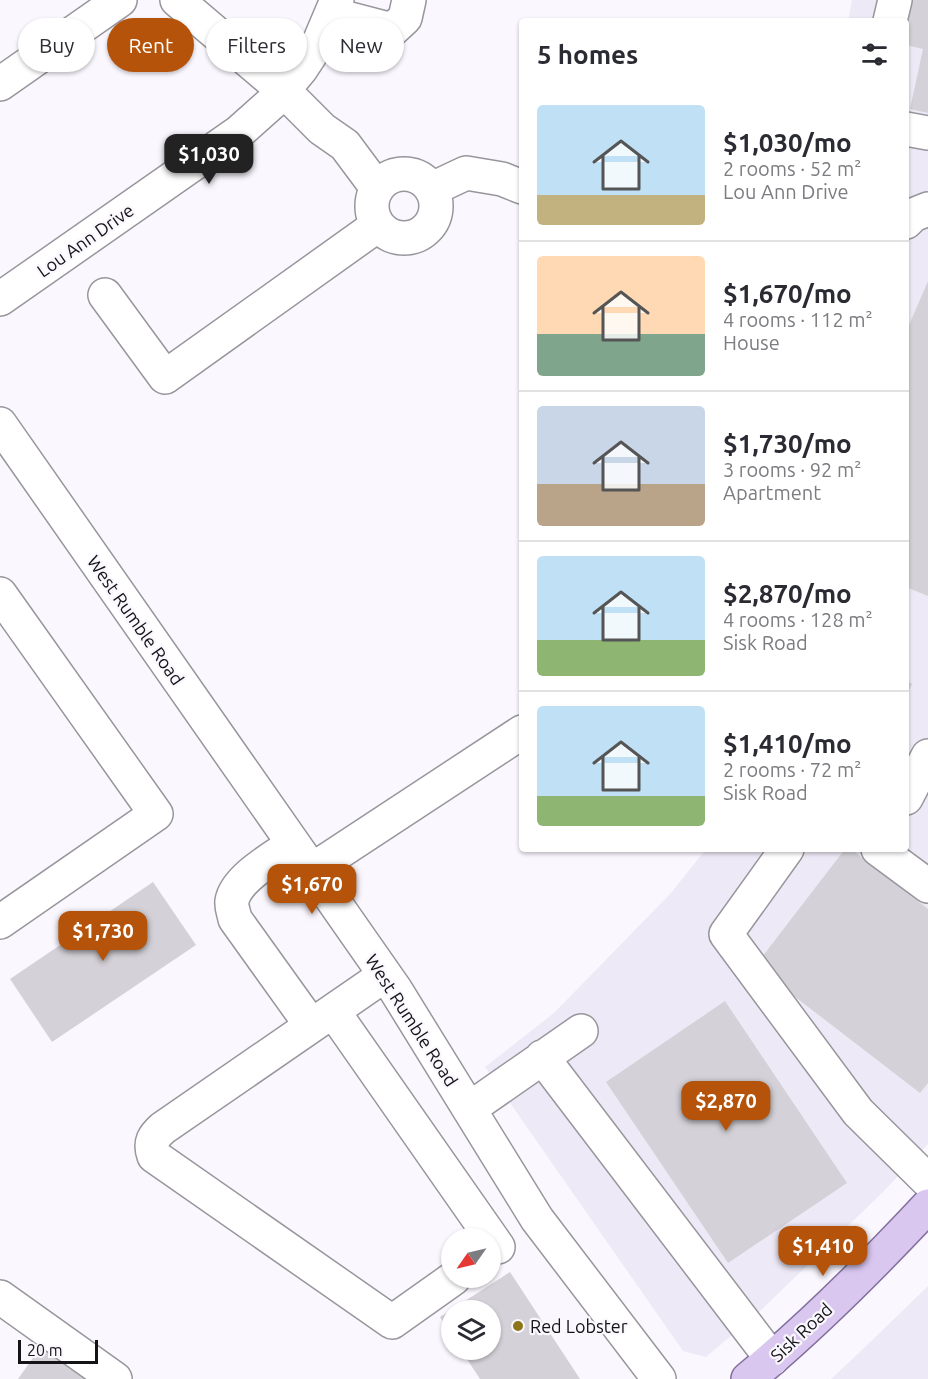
<!DOCTYPE html>
<html lang="en">
<head>
<meta charset="utf-8">
<style>
	:root { --surface:#fff; --page:#f7f7f7; --text:#2b2b33; --muted:#7c7c81; --line:#e1e1e2; --accent:#b45309 }
	body { margin:0; font-family:Ubuntu,sans-serif; background:var(--page); color:var(--text); height:100vh; display:flex; flex-direction:column; font-size:22px; white-space:nowrap }
	* { box-sizing:border-box; margin:0 }
	p { font-size:20px; color:var(--muted) }
	.icon { flex:none; width:33px; height:33px; fill:none; stroke:currentColor; stroke-width:2; stroke-linecap:round; stroke-linejoin:round }
	.map { position:relative; flex:1; overflow:hidden }
	.side { position:absolute; left:519px; top:18px; width:390px; height:834px; display:flex; flex-direction:column; background:var(--surface); border-radius:6px; box-shadow:0 2px 4px #0004 }
	.side>* { flex:none }
	.hud { position:absolute; left:18px; top:18px; width:411px; height:54px; display:flex; gap:12px }
	.needle { width:39px; rotate:236deg }
	.controls { position:absolute; left:441px; top:1228px; display:grid; gap:12px }
	.controls a { display:grid; place-items:center; width:60px; height:60px; border-radius:50%; background:var(--surface); box-shadow:0 2px 4px #0004; font-size:30px }
	.scale { position:absolute; left:18px; bottom:15px; width:80px; box-sizing:border-box; padding-left:6px; border:3px solid #141315; border-top:0; font-size:16px; line-height:21px; white-space:nowrap; color:#141315; -webkit-text-stroke:4px #faf7fe; paint-order:stroke }
	.price { position:absolute; translate:-50% -51px; padding:0 14px; border-radius:12px; background:var(--accent); color:#fff; font-size:20px; line-height:39px; filter:drop-shadow(0 2px 3px #0008) }
	.price::after { content:''; position:absolute; left:50%; top:36px; width:18px; height:14px; margin-left:-9px; background:inherit; clip-path:polygon(0 0,100% 0,50% 100%) }
	.price.selected { background:#222; color:#fff }
	ul { padding:0; list-style:none }
	li { display:flex; align-items:center; gap:18px; height:150px; padding:0 18px }
	li+li { border-top:2px solid var(--line) }
	li span { display:grid; place-items:center; flex:none; width:168px; height:120px; border-radius:6px; color:#555 }
	li>.icon { margin-inline-start:auto }
	span .icon { width:72px; height:72px; fill:#fffc; stroke-width:1 }
	li b { font-size:26px }
	h2 { display:flex; justify-content:space-between; align-items:center; height:72px; padding:0 18px; font-size:26px }
	.pill { padding:0 21px; border-radius:27px; background:var(--surface); box-shadow:0 2px 4px #0004; font-size:21px; line-height:54px }
	.pill.selected { background:var(--accent); color:#fff }
	.map>svg:first-child { display:block }
	.built { fill:#eee9f6 }
	.building { fill:#d4d2d8 }
	.lines { fill:none; stroke-linecap:round; stroke-linejoin:round }
	.minor-casing { stroke:#98969c; stroke-width:36 }
	.major-casing { stroke:#836f9d; stroke-width:36 }
	.minor { stroke:#fff; stroke-width:33 }
	.major { stroke:#d9c7f0; stroke-width:33 }
	.poi-dot { fill:#8d7519; stroke:#faf7fe; stroke-width:2 }
	.labels { text-anchor:middle; dominant-baseline:central; stroke-width:4.5; stroke-linejoin:round; paint-order:stroke }
	.street-label { font-size:18px; fill:#141315; stroke:#faf7fe }
	.poi-label { font-size:18px; fill:#141315; stroke:#faf7fe; text-anchor:start }
</style>
</head>
<body>
<div class="map">
<svg width="928" height="1379" viewBox="0 0 928 1379">
	<rect width="100%" height="100%" fill="#faf7fe"/>
	<!-- built -->
	<path class="built" d="M852 0H928V1144L884 1191 757 1314 706 1357 683 1351 485 1067 554 1013 671 893 706 849H906V21H848Z
		M928 1286V1379H831L862 1350Z"/>
	<!-- building -->
	<path class="building" d="M903 0H928V113L910 109 923 49 906 45V21Z
		M928 281V596L906 587V332Z
		M906 680 912 684 906 697Z
		M845 849H851L928 909V1083L920 1093 755 966Z
		M153 882 196 945 52 1042 10 979Z
		M725 1001 847 1183 728 1263 606 1082Z
		M510 1272 580 1379H480L461 1350H490V1311H452V1335L440 1317Z
		M42 1345 90 1379H18Z"/>
	<g class="lines">
		<!-- minor casing -->
		<g class="minor-casing">
			<path id="minor" d="M177 0 283 90 322 129 345 145 377 188
				M331 14 392 30 405 18 409 0
				M890 21 895 0
				M0 84 120 0
				M906 129 928 133
				M372 206a32 32 0 1 1 64 0a32 32 0 1 1-64 0Z
				M432 189 466 173 502 179 522 187
				M906 222 913 215 928 209
				M105 295 165 377 378 225
				M0 299 239 132 276 99 301 69 320 40 337 0
				M0 424 395 989 537 1219 659 1379
				M0 594 156 814 0 922
				M906 798 928 756
				M293 844C275 857 236 878 232 901 231 907 234 913 235 919L311 1025
				M787 849 726 934 858 1112 928 1181
				M878 849 928 886
				M312 870 522 732
				M385 975 163 1128C154 1136 149 1142 154 1156L392 1322 454 1278
				M333 1011 498 1247
				M542 1057 772 1359
				M469 1109 581 1031
				M0 1297 115 1379"/>
		</g>
		<!-- major casing -->
		<g class="major-casing">
			<path id="major" d="M748 1379C812 1326 871 1267 928 1206"/>
		</g>
		<!-- minor -->
		<use href="#minor" class="minor"/>
		<!-- major -->
		<use href="#major" class="major"/>
	</g>
	<!-- markers -->
	<circle class="poi-dot" cx="518" cy="1326" r="6"/>
	<g class="labels">
		<!-- street labels -->
		<g class="street-label">
			<text transform="translate(85 240) rotate(-35)">Lou Ann Drive</text>
			<text transform="translate(136 620) rotate(55)">West Rumble Road</text>
			<text transform="translate(412 1020) rotate(57)">West Rumble Road</text>
			<text transform="translate(801 1332) rotate(-43)">Sisk Road</text>
		</g>
		<!-- poi labels -->
		<g class="poi-label">
			<text x="530" y="1326">Red Lobster</text>
		</g>
	</g>
</svg>
<div class="controls">
<a><svg class="needle" viewBox="-14 -14 28 28"><path d="M0-13l5 13h-10z" fill="#e53935"/><path d="M0 13l5-13h-10z" fill="#7c7c81"/></svg></a>
<a><svg class="icon" aria-label="layers" viewBox="0 0 24 24"><path d="M12 4l9 5-9 5-9-5zM3 14l9 5 9-5"/></svg></a>
</div>
<div class="scale">20 m</div>
<b class="price selected" style="left:209px;top:185px">$1,030</b>
<b class="price" style="left:312px;top:915px">$1,670</b>
<b class="price" style="left:103px;top:962px">$1,730</b>
<b class="price" style="left:726px;top:1132px">$2,870</b>
<b class="price" style="left:823px;top:1277px">$1,410</b>
<div class="hud">
<a class="pill">Buy</a>
<a class="pill selected">Rent</a>
<a class="pill">Filters</a>
<a class="pill">New</a>
</div>
<section class="side">
<h2>5 homes<svg class="icon" aria-label="filters" viewBox="0 0 24 24"><path d="M4 7h16M4 17h16"/><circle cx="9" cy="7" r="2"/><circle cx="15" cy="17" r="2"/></svg></h2>
<ul>
<li><span style="background:linear-gradient(#bfe0f5 75%,#c2b280 0)"><svg class="icon" aria-label="home" viewBox="0 0 24 24"><path d="M3 11l9-7 9 7M6 9v11h12V9"/></svg></span><div><b>$1,030/mo</b><p>2 rooms · 52 m²</p><p>Lou Ann Drive</p></div></li>
<li><span style="background:linear-gradient(#ffd9b3 65%,#7fa58c 0)"><svg class="icon" aria-label="home" viewBox="0 0 24 24"><path d="M3 11l9-7 9 7M6 9v11h12V9"/></svg></span><div><b>$1,670/mo</b><p>4 rooms · 112 m²</p><p>House</p></div></li>
<li><span style="background:linear-gradient(#c9d6e8 65%,#b9a48a 0)"><svg class="icon" aria-label="home" viewBox="0 0 24 24"><path d="M3 11l9-7 9 7M6 9v11h12V9"/></svg></span><div><b>$1,730/mo</b><p>3 rooms · 92 m²</p><p>Apartment</p></div></li>
<li><span style="background:linear-gradient(#bfe0f5 70%,#8fb573 0)"><svg class="icon" aria-label="home" viewBox="0 0 24 24"><path d="M3 11l9-7 9 7M6 9v11h12V9"/></svg></span><div><b>$2,870/mo</b><p>4 rooms · 128 m²</p><p>Sisk Road</p></div></li>
<li><span style="background:linear-gradient(#bfe0f5 75%,#8fb573 0)"><svg class="icon" aria-label="home" viewBox="0 0 24 24"><path d="M3 11l9-7 9 7M6 9v11h12V9"/></svg></span><div><b>$1,410/mo</b><p>2 rooms · 72 m²</p><p>Sisk Road</p></div></li>
</ul>
</section>
</div>
</body>
</html>
